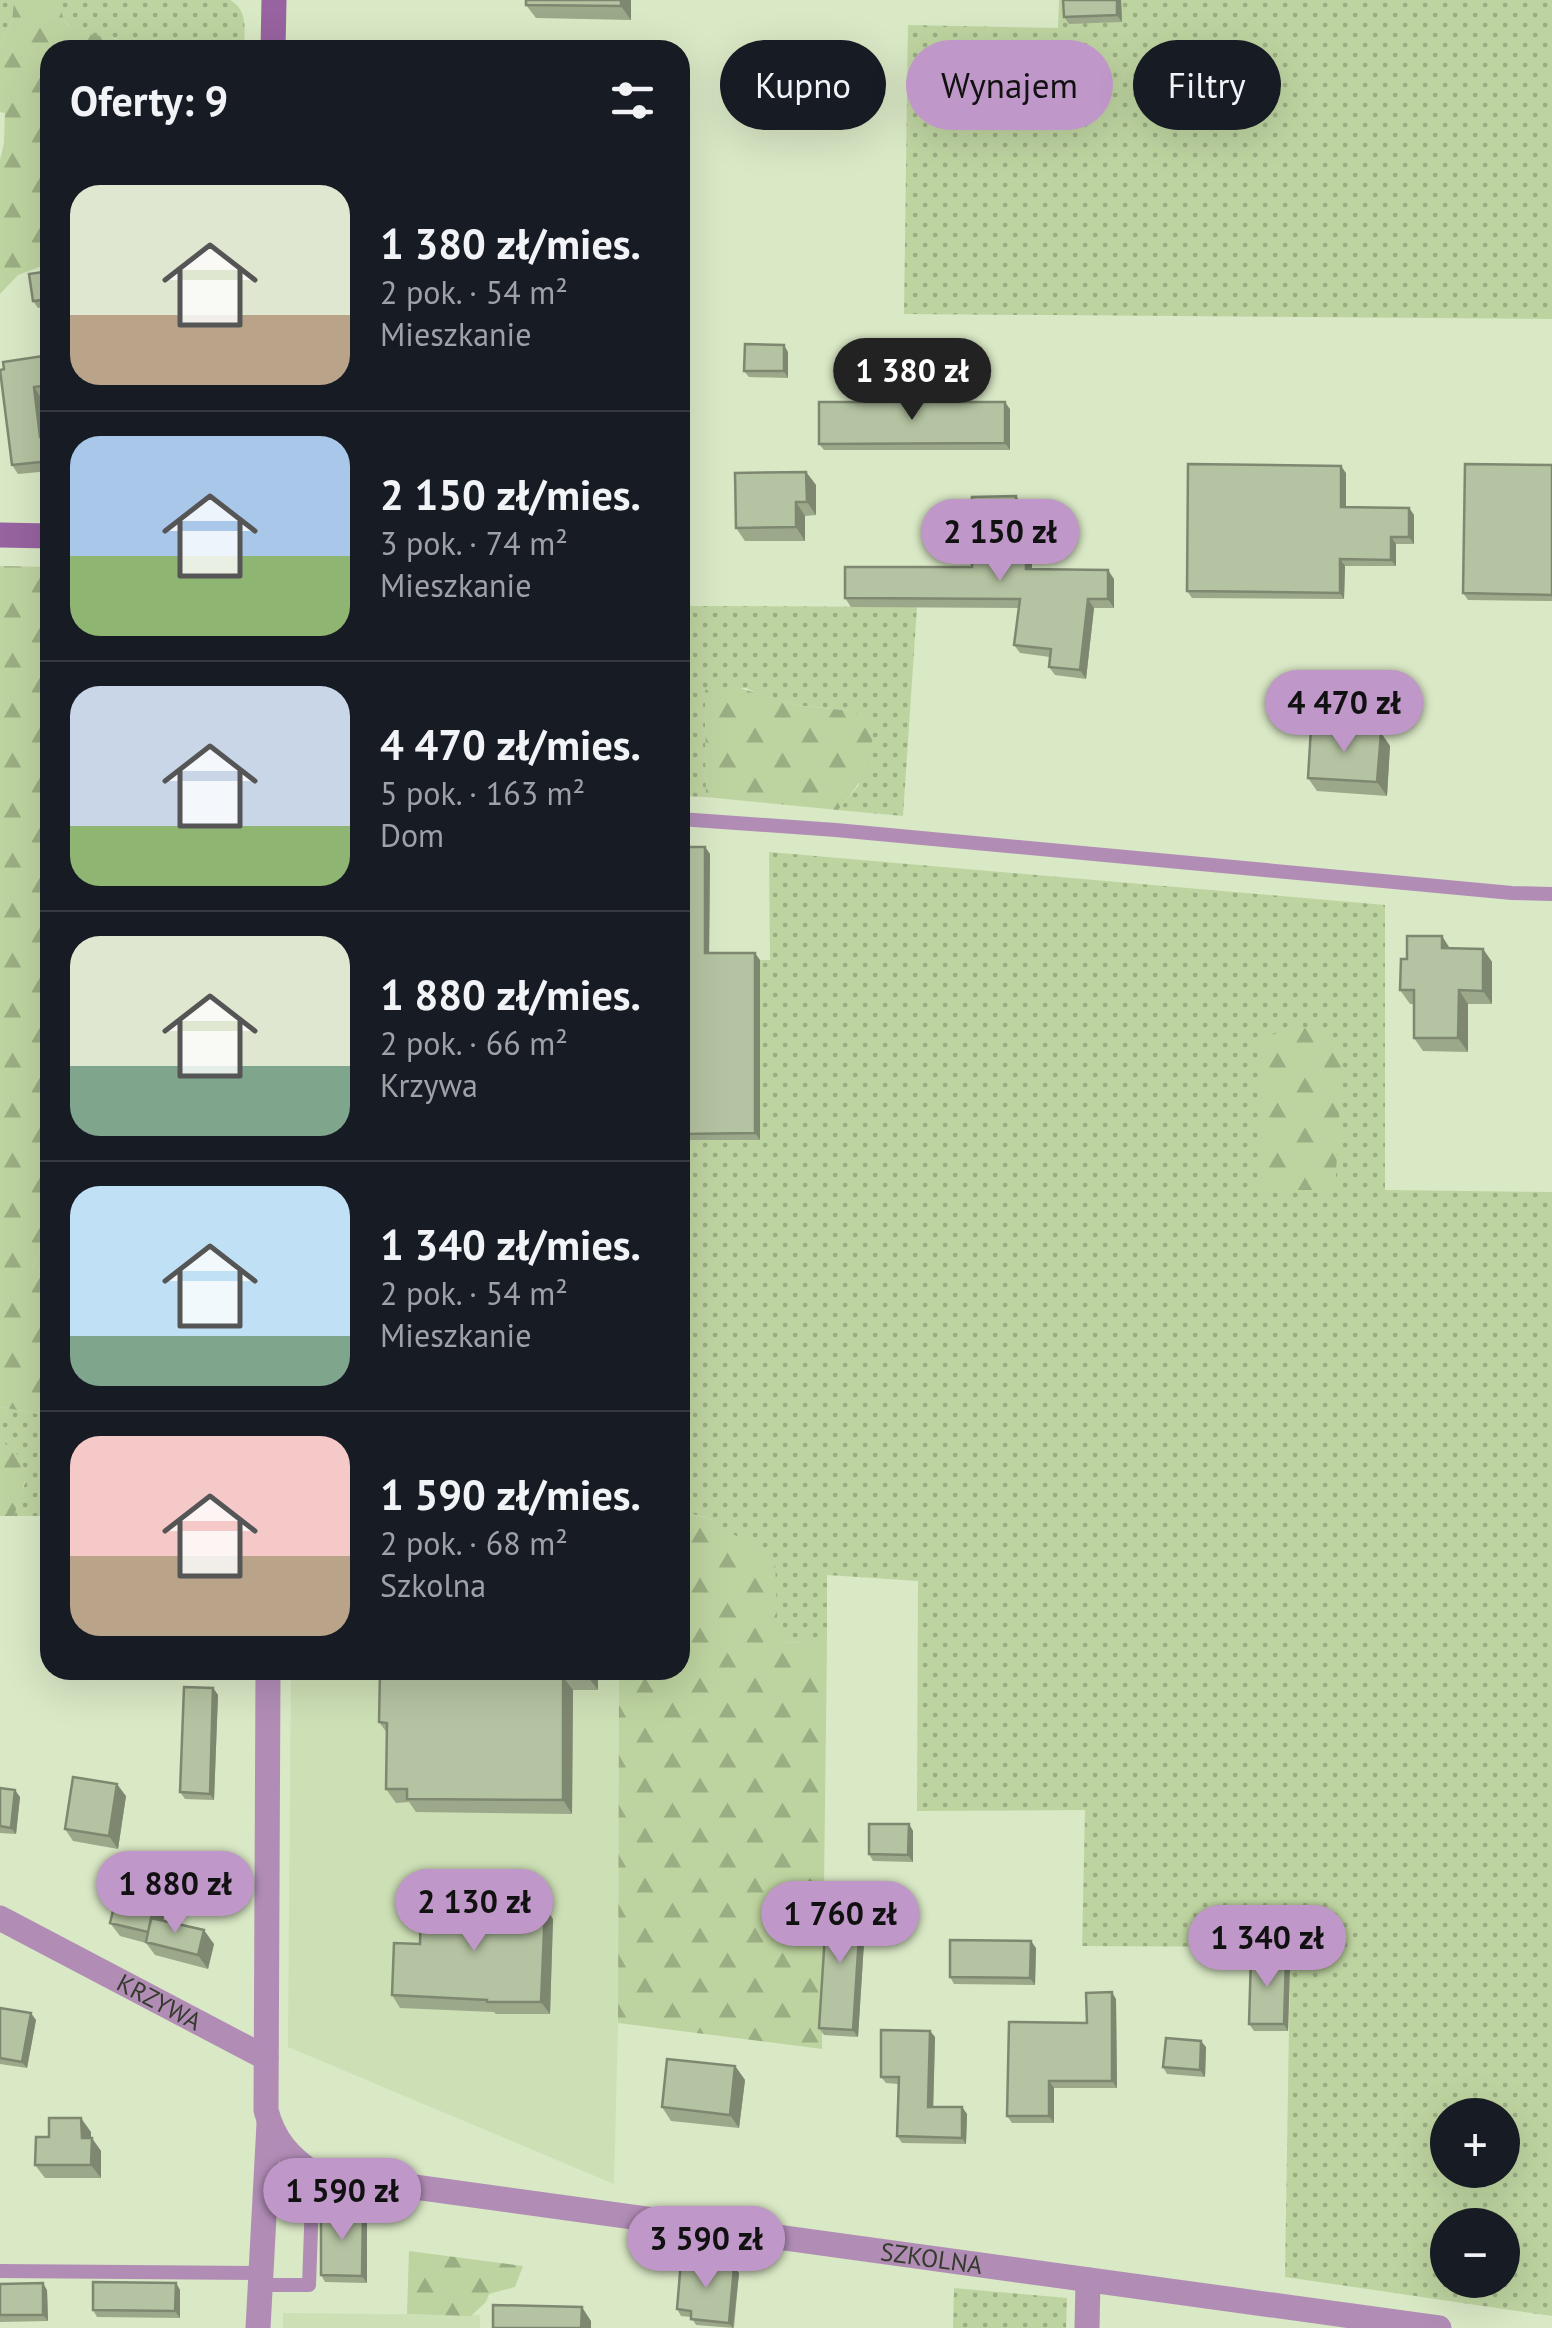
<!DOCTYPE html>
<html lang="pl">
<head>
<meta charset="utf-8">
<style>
	:root { --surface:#171b24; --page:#242831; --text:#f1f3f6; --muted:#9ea1a6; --line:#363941; --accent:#c097c9 }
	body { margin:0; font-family:"PT Sans",sans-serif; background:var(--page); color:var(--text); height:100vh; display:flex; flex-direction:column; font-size:38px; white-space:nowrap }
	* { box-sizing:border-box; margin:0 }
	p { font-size:32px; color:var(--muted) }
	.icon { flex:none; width:55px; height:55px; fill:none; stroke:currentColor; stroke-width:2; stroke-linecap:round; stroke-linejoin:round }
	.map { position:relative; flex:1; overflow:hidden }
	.side { position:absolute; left:40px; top:40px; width:650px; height:1640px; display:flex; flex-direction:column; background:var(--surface); border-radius:30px; box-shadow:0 10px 40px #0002 }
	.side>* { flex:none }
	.hud { position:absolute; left:720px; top:40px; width:680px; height:90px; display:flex; gap:20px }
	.tools { position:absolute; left:1430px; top:2098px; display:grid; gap:20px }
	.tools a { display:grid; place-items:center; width:90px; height:90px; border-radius:50%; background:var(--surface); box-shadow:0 10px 40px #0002; font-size:50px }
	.price { position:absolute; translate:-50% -85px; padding:0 22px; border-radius:35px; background:var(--accent); color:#111; font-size:32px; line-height:65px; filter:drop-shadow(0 2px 5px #0008) }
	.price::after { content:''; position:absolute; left:50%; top:60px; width:30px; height:22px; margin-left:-15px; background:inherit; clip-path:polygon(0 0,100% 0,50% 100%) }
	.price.current { background:#222; color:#fff }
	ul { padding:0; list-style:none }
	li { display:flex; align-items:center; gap:30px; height:250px; padding:0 30px }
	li+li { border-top:2px solid var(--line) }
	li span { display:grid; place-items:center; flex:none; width:280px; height:200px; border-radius:30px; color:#555 }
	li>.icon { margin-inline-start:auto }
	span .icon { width:120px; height:120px; fill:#fffc; stroke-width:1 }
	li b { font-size:42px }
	h2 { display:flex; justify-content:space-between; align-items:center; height:120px; padding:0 30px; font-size:42px }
	.pill { padding:0 35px; border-radius:45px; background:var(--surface); box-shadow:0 10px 40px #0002; font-size:35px; line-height:90px }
	.pill.current { background:var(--accent); color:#111 }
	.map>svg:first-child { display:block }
	.built { fill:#cddfb5 }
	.grass { fill:url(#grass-dots); fill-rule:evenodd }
	.forest { fill:url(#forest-firs) }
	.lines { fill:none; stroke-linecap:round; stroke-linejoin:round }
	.lane { stroke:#b18db6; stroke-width:14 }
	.street { stroke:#b18db6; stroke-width:25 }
	.secondary { stroke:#9763a0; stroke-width:25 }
	.wall { fill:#9ba88a }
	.shaded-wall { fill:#7e8871 }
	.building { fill:#b4c3a1; stroke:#7e8871; stroke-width:2.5 }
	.labels { text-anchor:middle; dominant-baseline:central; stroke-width:8; stroke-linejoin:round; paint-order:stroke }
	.street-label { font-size:25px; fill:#343a2c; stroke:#fff }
</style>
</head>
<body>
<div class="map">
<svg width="1552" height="2328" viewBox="0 0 1552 2328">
	<defs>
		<pattern id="grass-dots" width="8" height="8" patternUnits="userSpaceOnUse" patternTransform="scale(2.5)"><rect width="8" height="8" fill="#bed4a0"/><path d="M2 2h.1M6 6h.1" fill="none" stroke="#9bad83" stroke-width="1.8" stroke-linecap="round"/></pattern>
		<pattern id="forest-firs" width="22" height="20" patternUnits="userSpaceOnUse" patternTransform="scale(2.5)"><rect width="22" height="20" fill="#bed4a0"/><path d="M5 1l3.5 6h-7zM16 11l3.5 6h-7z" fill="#9bad83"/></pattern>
	</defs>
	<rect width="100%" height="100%" fill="#d9e8c5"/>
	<!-- built -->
	<path class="built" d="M291 1670H619L618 2023 614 2184 288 2047Z
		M283 2313 480 2315V2328H283Z"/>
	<!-- grass -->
	<path class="grass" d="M0 0H14L12 20 0 46Z
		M60 0H230C249 10 244 31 244 50H135L115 38 99 37 74 31 60 15Z
		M1059 0H1552V319L904 314 908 25 1058 28Z
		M680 606 917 607 903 816 838 810 859 785 852 711 795 705 758 694 746 688 705 691 706 797 680 796Z
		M769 852 1385 905V1190L1552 1192V2316L1285 2277 1290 1964 1289 1947 1082 1946 1085 1810 917 1811 918 1581 827 1575V1643L778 1642 711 1519 680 1511V1140L760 1139V960H770ZM1448 2115H1502V2170H1448ZM1448 2225H1502V2280H1448Z
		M50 1231V1280L33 1269 38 1252Z
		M0 1407 50 1416V1516H14L25 1483 0 1440Z
		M954 2288 1067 2298 1066 2328H953Z"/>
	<!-- forest -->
	<path class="forest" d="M14 0H60C61 37 86 32 113 38 121 40 129 46 135 50H50V263L18 275 0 294V160L4 143 5 113 0 112V46L12 20Z
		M0 566 50 567V1231L38 1252 33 1268 50 1280V1416L0 1407Z
		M733 686 795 705 852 711 867 720 873 729C872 766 862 782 838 810L706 797 705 690Z
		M1313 1027 1335 1040 1342 1068 1335 1190H1261V1040L1286 1029Z
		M0 1440C35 1463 26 1482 14 1516H0Z
		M680 1511 710 1519 775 1561 778 1642 827 1643 822 2049 618 2023 619 1670H680Z
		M409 2251 523 2266 515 2287 489 2294 486 2302 471 2316 407 2314Z"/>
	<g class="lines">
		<!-- lane -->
		<path class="lane" d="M680 819 836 830 1512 893 1552 894
			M0 2271 262 2273
			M261 2285H309L313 2173"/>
		<!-- street -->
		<g class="street">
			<path id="s1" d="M268 1670 266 2110C273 2139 289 2157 313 2173L1439 2328"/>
			<path id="s2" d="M0 1918 266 2058"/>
			<path d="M258 2328 269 2124"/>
			<path d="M1087 2328 1088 2280"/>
		</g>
		<!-- secondary -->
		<path class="secondary" d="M273 50 274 0
			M0 535 50 536"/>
	</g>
	<!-- wall -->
	<path class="wall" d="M526 0H631V20L536 18 526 5Z
		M1121 0 1122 22 1069 24 1064 17Z
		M50 271V306L38 308 33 301Z
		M788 352V378L749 377 744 371Z
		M50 355V395L40 396 45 436H50V471L18 474 12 465 0 371Z
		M1010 409V450H824L819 444Z
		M1552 465V601L1468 600 1463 593Z
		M806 472 816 485V515L805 516V541H745L736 528Z
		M1346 473V507L1409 508 1414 515V544H1396V566H1345L1344 599 1192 598 1187 591Z
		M1016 496 1022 505V551H1026L1032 559V569L1114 579V608H1094L1086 679 1055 675 1049 667 1050 657 1020 653 1014 645 1019 608 851 607 845 598 972 567Z
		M1381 733 1390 746 1387 796 1317 791 1308 778Z
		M680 847H705L710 854 709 953 760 960V1140H683L680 1136Z
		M1450 948 1483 949 1492 962V1004H1468V1052L1423 1051 1414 1038V1004H1410L1400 990 1407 959Z
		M387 1670H598V1690H573L572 1814 416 1812 409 1802 396 1803 386 1789 387 1733 379 1722Z
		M213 1688 218 1695 214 1800 185 1799 180 1792Z
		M0 1788 20 1797 16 1834 0 1833Z
		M126 1796 118 1849 73 1841 65 1829Z
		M909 1824 913 1831V1862L873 1861 869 1854Z
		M157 1895 166 1909 163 1920 214 1944 208 1969 155 1955 146 1943 120 1936 110 1923Z
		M483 1904 553 1919 550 2014H496L494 2012 400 2008 392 1995 420 1944Z
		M861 1905 866 1911 858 2037 824 2035 819 2028Z
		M1036 1948 1035 1985 954 1984 950 1977Z
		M1290 1964 1288 2031H1254L1249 2024Z
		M1116 1999 1117 2088H1054V2123H1012L1007 2116 1087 2023Z
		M0 2008 36 2020 27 2068 0 2064Z
		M930 2031 935 2037 933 2107H962L967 2114 966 2144 902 2143 897 2136 898 2084 886 2083 881 2077Z
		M1206 2047 1205 2077 1167 2074 1163 2067Z
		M735 2066 745 2080 739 2128 671 2121 662 2107Z
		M91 2132V2138L101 2151V2178H45L35 2165 49 2137Z
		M363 2212 367 2219V2283L325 2282 321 2275Z
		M734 2267 739 2273 734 2328 696 2325 691 2317 681 2316 677 2309Z
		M176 2283 180 2290V2318L97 2317 93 2310Z
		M0 2284 47 2290 48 2321 0 2322Z"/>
	<!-- shaded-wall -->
	<path class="shaded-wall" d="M621 0H631V20L621 6Z
		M1117 0H1121L1122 22 1117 15Z
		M784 345 788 352V378L784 371Z
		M34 387 40 396 46 446 40 437Z
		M1005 402 1010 409V450L1005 443Z
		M1341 466 1346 473V514L1341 507Z
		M806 472 816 485V515L807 502Z
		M1016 496 1022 505V559L1016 551Z
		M796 502 805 516V541L796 527Z
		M1409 508 1414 515V544L1409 537Z
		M1391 537 1396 544V566L1391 560Z
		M1026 551 1032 559V578L1026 569Z
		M1340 559 1345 566 1344 599 1340 593Z
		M1108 570 1114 579V608L1108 599Z
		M1088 599 1094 608 1086 679 1080 670Z
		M1381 733 1390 746 1387 796 1377 782Z
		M705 847 710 854 709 960 705 953Z
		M1442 936 1451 950 1442 948Z
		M1483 949 1492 962V1004L1483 991Z
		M755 953 760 960V1140L755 1133Z
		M1459 990 1468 1004V1052L1458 1038Z
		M588 1670H598V1690L588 1677Z
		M563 1677 573 1690 572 1814 563 1800Z
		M213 1688 218 1695 214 1800 210 1794Z
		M117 1784 126 1796 118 1849 109 1836Z
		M15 1790 20 1797 16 1834 11 1828Z
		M909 1824 913 1831V1862L908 1855Z
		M157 1895 166 1909 157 1945 148 1932Z
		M861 1905 866 1911 858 2037 853 2030Z
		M545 1907 553 1919 550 2014 541 2002Z
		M204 1930 214 1944 208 1969 198 1955Z
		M1031 1941 1036 1948 1035 1985 1030 1978Z
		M1286 1957 1290 1964 1288 2031 1284 2024Z
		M1112 1992 1116 1999 1117 2088 1112 2081Z
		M31 2013 36 2020 27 2068 22 2062Z
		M930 2031 935 2037 933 2114 928 2107Z
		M1201 2041 1206 2047 1205 2077 1200 2070Z
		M735 2066 745 2080 739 2128 730 2115Z
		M1049 2081 1054 2088V2123L1049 2116Z
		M962 2107 967 2114 966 2144 962 2138Z
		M81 2118 91 2132V2151L82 2138Z
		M92 2138 101 2151V2178L91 2165Z
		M363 2212 367 2219V2283L362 2276Z
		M734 2267 739 2273 733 2328 729 2323Z
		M43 2283 47 2290 48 2321 43 2315Z
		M176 2283 180 2290V2318L175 2311Z
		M582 2307 591 2321V2328H581Z"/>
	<!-- building -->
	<path class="building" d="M526 0H621V6L526 5Z
		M1063 0H1117V15L1064 17Z
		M50 271V299L33 301 29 274Z
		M745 344 784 345V371H744Z
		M50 355V385L34 387 40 437 50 436V461L12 465 0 370 4 369 3 362Z
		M819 402H1005V443L819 444Z
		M1188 464 1341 466V507L1409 508V537H1391V560L1340 559V593L1187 591Z
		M1465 464 1552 465V595L1463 593Z
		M806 472 807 502H796V527L736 528 735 473Z
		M1016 496V551H1026V569L1108 570V599H1088L1080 670 1049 667 1051 649 1014 645 1020 599 845 598V567H972V497Z
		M1311 728 1381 733 1377 782 1308 778Z
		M680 847H705V953H755V1133L680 1134Z
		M1407 936H1442V948L1483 949V991L1459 990 1458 1038H1414V990H1400L1401 959H1407Z
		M387 1670H588V1677H563V1800L407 1799V1789H386L387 1723 379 1722 380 1672H387Z
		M184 1687 213 1688 210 1794 180 1792Z
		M73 1777 117 1784 109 1836 65 1829Z
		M0 1788 15 1790 11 1828 0 1826Z
		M869 1824H909L908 1855 869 1854Z
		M119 1886 157 1895 148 1932 110 1923Z
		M449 1896 478 1897V1904L545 1907 541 2002H487V2000L392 1995 394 1943 420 1944 421 1908 449 1909Z
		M827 1903 861 1905 853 2030 819 2028Z
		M151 1918 204 1930 198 1955 146 1942Z
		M950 1940 1031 1941 1030 1978 950 1977Z
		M1251 1956 1286 1957 1284 2024H1249Z
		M1112 1992V2081H1049V2116H1007L1009 2022 1087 2023 1086 1993Z
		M0 2008 31 2013 22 2062 0 2058Z
		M881 2030 930 2031 928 2107H962V2138L897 2136 899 2077H881Z
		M1166 2038 1201 2041 1200 2070 1163 2067Z
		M667 2059 735 2066 730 2115 662 2107Z
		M49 2118H81L82 2138H92L91 2165H35L36 2137H49Z
		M321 2211 363 2212 362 2276 321 2275Z
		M681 2261 734 2267 729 2323 691 2319V2311L677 2309Z
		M93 2282 176 2283 175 2311 93 2310Z
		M43 2283V2315H0V2284Z
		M493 2305 582 2307 581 2328H493Z"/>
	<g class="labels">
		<!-- street labels -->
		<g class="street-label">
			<text stroke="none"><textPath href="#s2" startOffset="180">KRZYWA</textPath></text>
			<text stroke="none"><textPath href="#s1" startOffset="1145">SZKOLNA</textPath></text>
		</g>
	</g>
</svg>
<div class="tools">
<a>+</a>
<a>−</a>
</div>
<b class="price current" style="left:912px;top:423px">1 380 zł</b>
<b class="price" style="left:1000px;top:584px">2 150 zł</b>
<b class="price" style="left:1344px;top:755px">4 470 zł</b>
<b class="price" style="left:175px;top:1936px">1 880 zł</b>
<b class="price" style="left:474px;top:1954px">2 130 zł</b>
<b class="price" style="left:840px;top:1966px">1 760 zł</b>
<b class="price" style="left:1267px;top:1990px">1 340 zł</b>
<b class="price" style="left:342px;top:2243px">1 590 zł</b>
<b class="price" style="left:706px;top:2291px">3 590 zł</b>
<div class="hud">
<a class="pill">Kupno</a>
<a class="pill current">Wynajem</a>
<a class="pill">Filtry</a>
</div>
<section class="side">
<h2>Oferty: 9<svg class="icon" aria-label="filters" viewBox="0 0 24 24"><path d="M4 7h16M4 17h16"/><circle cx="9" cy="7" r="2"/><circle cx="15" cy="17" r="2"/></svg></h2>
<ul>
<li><span style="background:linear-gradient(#dfe7d0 65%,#b9a48a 0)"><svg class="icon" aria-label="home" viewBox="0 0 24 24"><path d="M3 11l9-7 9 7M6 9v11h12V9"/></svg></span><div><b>1 380 zł/mies.</b><p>2 pok. · 54 m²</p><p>Mieszkanie</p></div></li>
<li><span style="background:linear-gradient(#a9c7e8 60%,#8fb573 0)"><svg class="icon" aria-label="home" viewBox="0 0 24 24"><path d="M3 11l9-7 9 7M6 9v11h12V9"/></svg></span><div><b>2 150 zł/mies.</b><p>3 pok. · 74 m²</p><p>Mieszkanie</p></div></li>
<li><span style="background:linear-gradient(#c9d6e8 70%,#8fb573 0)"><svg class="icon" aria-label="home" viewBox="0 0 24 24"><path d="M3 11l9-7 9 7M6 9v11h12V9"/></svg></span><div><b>4 470 zł/mies.</b><p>5 pok. · 163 m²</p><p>Dom</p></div></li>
<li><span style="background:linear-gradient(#dfe7d0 65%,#7fa58c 0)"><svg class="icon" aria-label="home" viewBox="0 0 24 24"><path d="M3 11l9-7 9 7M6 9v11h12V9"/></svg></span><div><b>1 880 zł/mies.</b><p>2 pok. · 66 m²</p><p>Krzywa</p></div></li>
<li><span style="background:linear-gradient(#bfe0f5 75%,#7fa58c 0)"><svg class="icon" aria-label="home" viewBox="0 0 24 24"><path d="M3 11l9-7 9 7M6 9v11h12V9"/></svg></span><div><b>1 340 zł/mies.</b><p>2 pok. · 54 m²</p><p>Mieszkanie</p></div></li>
<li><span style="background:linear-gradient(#f6c9c9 60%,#b9a48a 0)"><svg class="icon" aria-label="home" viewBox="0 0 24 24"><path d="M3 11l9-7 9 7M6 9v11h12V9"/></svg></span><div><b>1 590 zł/mies.</b><p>2 pok. · 68 m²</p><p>Szkolna</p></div></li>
</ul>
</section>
</div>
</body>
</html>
